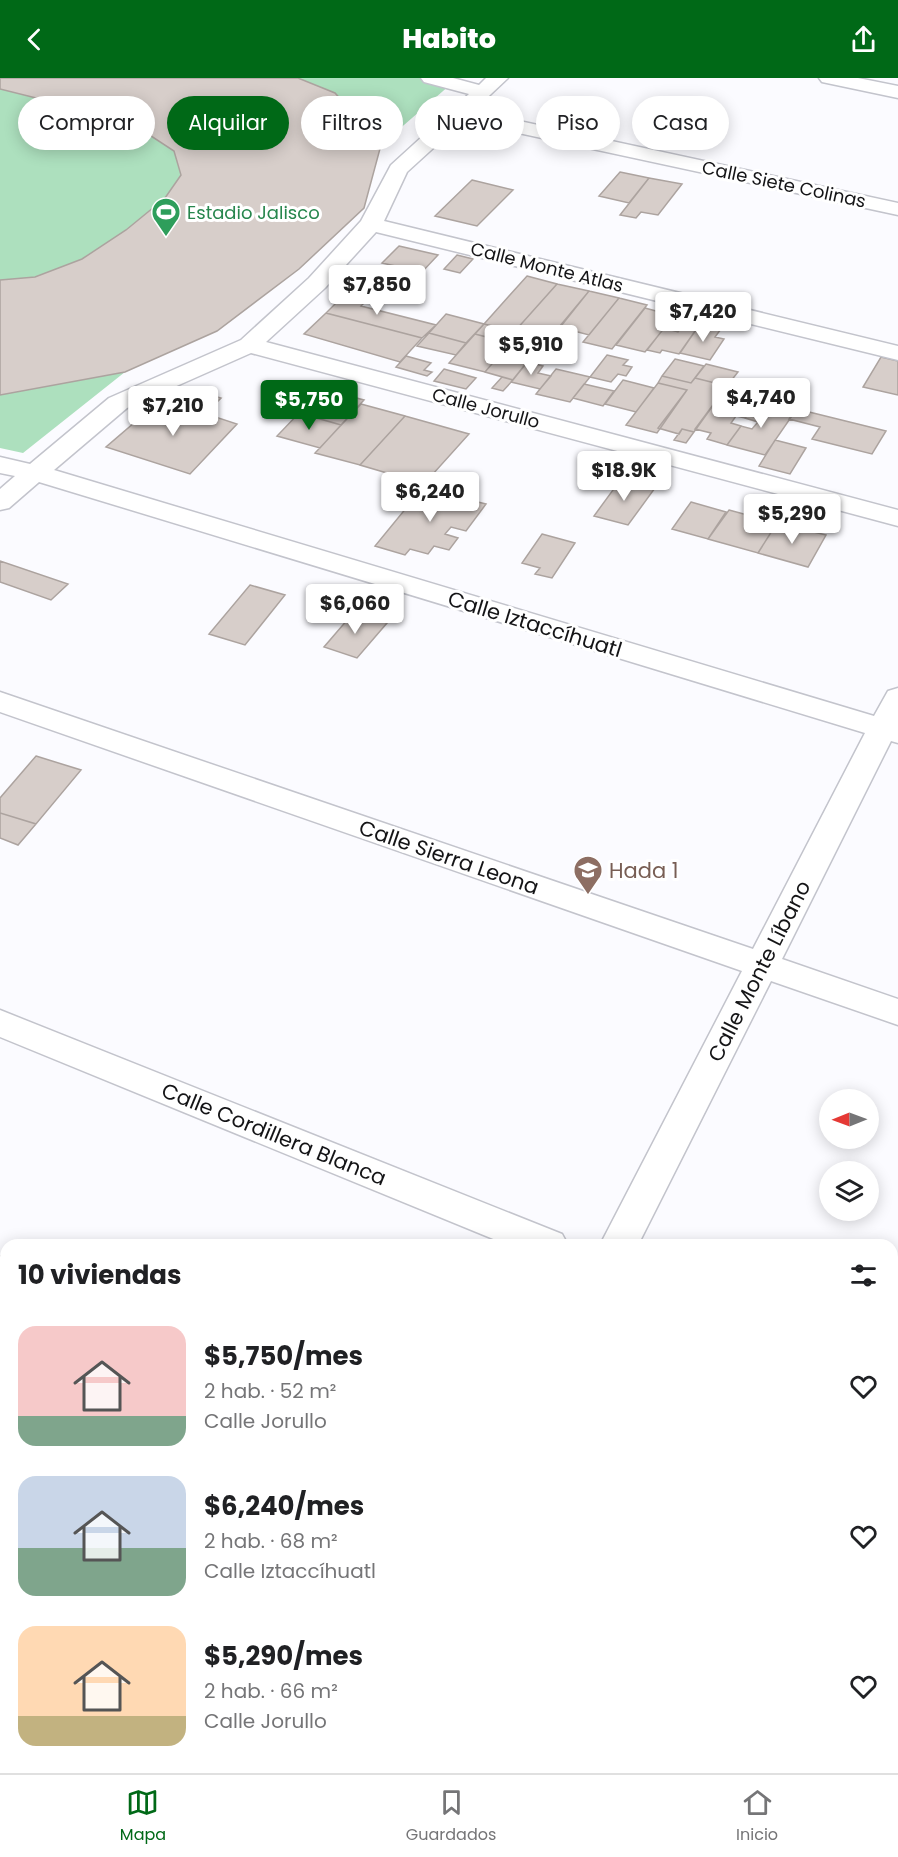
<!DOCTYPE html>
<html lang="es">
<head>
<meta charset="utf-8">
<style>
	:root { --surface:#fff; --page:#f6f6f6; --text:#202124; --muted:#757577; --line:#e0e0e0; --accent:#006917 }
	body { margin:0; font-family:Poppins,sans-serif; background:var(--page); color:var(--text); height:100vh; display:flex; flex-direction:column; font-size:22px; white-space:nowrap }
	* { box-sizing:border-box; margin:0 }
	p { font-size:20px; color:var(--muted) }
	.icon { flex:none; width:33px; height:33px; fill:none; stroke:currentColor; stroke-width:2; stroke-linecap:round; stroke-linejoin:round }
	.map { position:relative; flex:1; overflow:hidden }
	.drawer { position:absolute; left:0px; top:1161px; width:898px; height:534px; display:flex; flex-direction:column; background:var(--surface); border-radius:18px 18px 0 0; box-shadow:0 3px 15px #0003 }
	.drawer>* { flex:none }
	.hud { position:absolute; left:18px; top:18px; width:862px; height:54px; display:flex; gap:12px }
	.needle { width:39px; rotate:269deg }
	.fabs { position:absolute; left:819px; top:1011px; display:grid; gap:12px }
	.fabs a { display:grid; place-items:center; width:60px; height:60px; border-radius:50%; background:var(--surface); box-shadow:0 3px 15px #0003; font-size:30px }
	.price { position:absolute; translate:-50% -51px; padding:0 14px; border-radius:6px; background:#fff; color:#222; font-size:20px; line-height:39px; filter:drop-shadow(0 2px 3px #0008) }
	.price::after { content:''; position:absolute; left:50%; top:36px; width:18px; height:14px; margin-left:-9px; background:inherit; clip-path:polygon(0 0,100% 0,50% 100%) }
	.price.selected { background:var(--accent); color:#fff }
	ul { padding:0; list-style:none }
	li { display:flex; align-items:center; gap:18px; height:150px; padding:0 18px }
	li span { display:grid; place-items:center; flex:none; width:168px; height:120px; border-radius:18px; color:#555 }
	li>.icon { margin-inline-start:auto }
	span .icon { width:72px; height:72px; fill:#fffc; stroke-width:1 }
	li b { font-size:26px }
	h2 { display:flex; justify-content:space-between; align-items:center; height:72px; padding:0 18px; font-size:26px }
	.tag { padding:0 21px; border-radius:27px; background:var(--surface); box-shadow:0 3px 15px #0003; font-size:21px; line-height:54px }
	.tag.selected { background:var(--accent); color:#fff }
	header { display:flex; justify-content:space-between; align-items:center; height:78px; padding:0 18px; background:var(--accent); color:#fff; font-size:27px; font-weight:800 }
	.dock { display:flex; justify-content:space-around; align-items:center; height:84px; border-top:2px solid var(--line); background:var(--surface); font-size:16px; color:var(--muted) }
	.dock a { display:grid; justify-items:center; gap:3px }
	.dock .selected { color:var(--accent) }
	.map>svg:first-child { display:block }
	.green { fill:#ade0be }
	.building { fill:#d7ceca; stroke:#aca39f; stroke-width:1.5 }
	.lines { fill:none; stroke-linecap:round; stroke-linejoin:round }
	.minor-casing { stroke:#c3c4cc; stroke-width:3 }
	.minor { fill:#fff; fill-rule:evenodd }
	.labels { text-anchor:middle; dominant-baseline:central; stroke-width:6; stroke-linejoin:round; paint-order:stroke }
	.far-street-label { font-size:18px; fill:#141416; stroke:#fff }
	.far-leisure-label { font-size:18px; fill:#27864d; stroke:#fff; text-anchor:start }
	.street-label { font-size:21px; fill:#141416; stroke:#fff }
	.education-label { font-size:21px; fill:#785e54; stroke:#fff; text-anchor:start }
</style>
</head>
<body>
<header><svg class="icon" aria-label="back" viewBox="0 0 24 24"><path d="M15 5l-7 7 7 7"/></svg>Habito<svg class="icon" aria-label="share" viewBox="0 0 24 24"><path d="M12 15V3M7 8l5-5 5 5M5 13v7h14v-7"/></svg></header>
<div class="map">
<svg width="898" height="1695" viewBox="0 0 898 1695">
	<rect width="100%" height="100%" fill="#fbfbff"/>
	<!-- green -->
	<path class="green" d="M0 0H458L381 67 364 130 299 191 217 253 125 294 23 375 0 370Z"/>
	<!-- building -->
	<path class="building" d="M0 0H298L335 15 381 67 364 130 299 191 217 253 125 294 0 317V202L35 199 82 181 126 152 165 120 181 97 174 73 145 54 84 32 0 11Z
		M620 94 649 100 629 125 599 118Z
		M649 100 682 106 658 137 641 134 636 140 620 137Z
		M472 102 513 112 477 148 435 138Z
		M399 168 438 177 422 194 382 185Z
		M457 177 473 181 460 195 444 191Z
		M527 198 557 206 515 253 484 246Z
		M557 206 589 213 550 262 515 253Z
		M589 213 619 220 589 257 559 249Z
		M347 214 370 219 361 228 436 247 422 260 326 235Z
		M619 220 647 227 612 271 583 264Z
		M645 230 674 238 645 274 616 267Z
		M326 235 422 260 400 284 304 256Z
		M446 236 484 246 466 265 429 255Z
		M686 244 700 246 679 276 662 272 660 275 647 272 664 250 678 254Z
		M484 246 515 253 519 254 510 265 475 256Z
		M700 246 721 251 715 259 724 261 710 282 680 275Z
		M519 254 546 261 513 302 485 294Z
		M429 255 466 265 456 277 417 268Z
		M475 256 510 265 485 294 449 285Z
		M607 277 628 282 623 287 632 289 626 298 618 296 611 304 590 299Z
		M406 278 431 285 424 292 432 294 427 298 396 289Z
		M881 279 898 283V317L863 309Z
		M675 281 704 288 691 305 662 298Z
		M527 284 543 288 538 295 551 298 540 311 511 304Z
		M706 286 738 294 727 308 695 300Z
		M444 291 476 300 466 311 434 303Z
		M556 291 590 299 570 324 536 316Z
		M662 298 691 305 695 300 727 308 694 354 682 351 679 356 658 350 687 312 658 305Z
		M502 299 513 302 503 313 492 310Z
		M623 302 654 310 636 334 605 326Z
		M658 305 687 312 657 355 626 347Z
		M584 306 614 313 603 328 573 320Z
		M729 306 764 315 754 329 718 320Z
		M322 311 364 322 341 347 299 335Z
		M198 313 221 320 205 336 173 325Z
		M718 320 754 329 745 340 736 338 731 345 741 348 727 367 707 361 711 355 695 351Z
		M173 325 237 346 190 396 106 369 148 333Z
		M757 325 794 335 765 377 727 367 741 348 752 351 758 344 745 340Z
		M361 326 405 338 360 387 315 375Z
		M797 331 886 353 872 376 812 361 820 349 789 341Z
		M299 335 341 347 320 370 277 358Z
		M405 338 469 356 424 406 360 387Z
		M682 351 694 354 686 365 674 362Z
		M775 362 806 370 790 396 759 388Z
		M621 401 655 410 628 447 594 438Z
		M421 412 452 421 454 418 486 426 466 453 451 449 445 456 458 460 449 472 434 468 428 476 410 471 405 477 375 468Z
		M691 424 726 434 708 461 672 451Z
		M729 432 777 445 758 475 708 461Z
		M777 445 826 457 808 489 758 475Z
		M542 456 575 465 552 500 535 496 540 490 522 485Z
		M0 483 68 506 51 522 0 504Z
		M250 507 285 517 245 567 209 556Z
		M354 534 387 545 357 580 324 569Z
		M36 678 81 692 36 746 0 735V720Z
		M0 735 36 746 18 767 0 760Z
		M0 1178 6 1181V1227L0 1235Z
		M6 1227V1315L1 1322 0 1235Z"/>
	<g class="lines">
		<!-- minor casing -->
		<g class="minor-casing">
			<path id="minor" d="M421 0H453L479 7 486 0H508L473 33 898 125V137L463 43 407 94 384 143 898 268V282L376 154 325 210 266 264 898 432V448L251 275 127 330 54 392 874 638 888 613 898 610V665L891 663 782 881 898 921V947L771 903 638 1167H600L742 893 0 634V614L753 871 865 655 39 404 9 430 0 432V411L15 398 0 395V379L30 386 109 320 241 262 309 200 361 143 391 87 469 16 424 4Z
				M819 0H858L898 8V20L822 4Z
				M0 932 562 1156 568 1167H508L0 959Z
				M892 1288 898 1290V1326L892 1324Z
				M0 1376 6 1378V1417L0 1415Z
				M329 1689H376L374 1695H327Z
				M570 1689H625L627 1695H572Z"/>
		</g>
		<!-- minor -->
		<use href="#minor" class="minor"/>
	</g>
	<!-- icons -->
	<defs>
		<g id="stadium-pin" transform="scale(1.5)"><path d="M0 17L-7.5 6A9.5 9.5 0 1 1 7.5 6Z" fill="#2e9e5b" stroke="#fff"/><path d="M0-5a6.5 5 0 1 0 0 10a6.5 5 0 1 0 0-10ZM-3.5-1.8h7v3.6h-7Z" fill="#fff"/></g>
		<g id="school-pin" transform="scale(1.5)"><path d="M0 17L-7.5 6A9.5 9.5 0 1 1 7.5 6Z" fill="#8d6e63" stroke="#fff"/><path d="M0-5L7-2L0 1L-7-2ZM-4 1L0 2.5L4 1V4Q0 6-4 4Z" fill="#fff"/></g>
	</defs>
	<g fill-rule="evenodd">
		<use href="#stadium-pin" x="166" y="134"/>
		<use href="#school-pin" x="588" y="792"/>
	</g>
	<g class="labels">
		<!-- far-street labels -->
		<g class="far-street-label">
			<text transform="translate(784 106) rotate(12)">Calle Siete Colinas</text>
			<text transform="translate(547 189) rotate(14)">Calle Monte Atlas</text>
			<text transform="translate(486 330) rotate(15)">Calle Jorullo</text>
		</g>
		<!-- far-leisure labels -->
		<g class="far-leisure-label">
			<text x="187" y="134">Estadio Jalisco</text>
		</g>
		<!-- street labels -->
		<g class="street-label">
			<text transform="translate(535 546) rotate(17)">Calle Iztaccíhuatl</text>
			<text transform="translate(449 779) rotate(19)">Calle Sierra Leona</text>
			<text transform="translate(759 893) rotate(-63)">Calle Monte Líbano</text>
			<text transform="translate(274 1056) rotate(22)">Calle Cordillera Blanca</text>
		</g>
		<!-- education labels -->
		<g class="education-label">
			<text x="609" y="792">Hada 1</text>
		</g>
	</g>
</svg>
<div class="fabs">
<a><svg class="needle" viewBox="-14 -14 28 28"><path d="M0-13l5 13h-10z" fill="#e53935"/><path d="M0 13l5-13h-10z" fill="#757577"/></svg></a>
<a><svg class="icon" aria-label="layers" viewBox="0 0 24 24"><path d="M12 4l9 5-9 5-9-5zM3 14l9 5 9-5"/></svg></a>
</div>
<b class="price" style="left:377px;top:238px">$7,850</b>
<b class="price" style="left:703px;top:265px">$7,420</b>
<b class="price" style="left:531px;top:298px">$5,910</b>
<b class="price" style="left:761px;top:351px">$4,740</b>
<b class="price selected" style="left:309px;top:353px">$5,750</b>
<b class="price" style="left:173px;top:359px">$7,210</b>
<b class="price" style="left:624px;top:424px">$18.9K</b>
<b class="price" style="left:430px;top:445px">$6,240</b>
<b class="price" style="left:792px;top:467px">$5,290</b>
<b class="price" style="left:355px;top:557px">$6,060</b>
<div class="hud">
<a class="tag">Comprar</a>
<a class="tag selected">Alquilar</a>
<a class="tag">Filtros</a>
<a class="tag">Nuevo</a>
<a class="tag">Piso</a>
<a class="tag">Casa</a>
</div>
<section class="drawer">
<h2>10 viviendas<svg class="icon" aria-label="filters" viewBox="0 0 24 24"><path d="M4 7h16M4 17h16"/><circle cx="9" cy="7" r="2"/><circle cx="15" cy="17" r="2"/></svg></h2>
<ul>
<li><span style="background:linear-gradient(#f6c9c9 75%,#7fa58c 0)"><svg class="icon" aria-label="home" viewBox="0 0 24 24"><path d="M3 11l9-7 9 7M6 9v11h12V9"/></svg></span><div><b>$5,750/mes</b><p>2 hab. · 52 m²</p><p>Calle Jorullo</p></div><svg class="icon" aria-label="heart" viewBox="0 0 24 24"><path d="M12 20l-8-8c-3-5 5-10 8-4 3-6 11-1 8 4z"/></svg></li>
<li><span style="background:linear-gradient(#c9d6e8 60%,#7fa58c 0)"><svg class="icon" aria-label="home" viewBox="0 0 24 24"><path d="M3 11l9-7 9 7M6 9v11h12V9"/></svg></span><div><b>$6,240/mes</b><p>2 hab. · 68 m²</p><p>Calle Iztaccíhuatl</p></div><svg class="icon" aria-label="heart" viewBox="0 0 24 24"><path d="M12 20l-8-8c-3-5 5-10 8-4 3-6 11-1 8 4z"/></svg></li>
<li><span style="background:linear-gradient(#ffd9b3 75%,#c2b280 0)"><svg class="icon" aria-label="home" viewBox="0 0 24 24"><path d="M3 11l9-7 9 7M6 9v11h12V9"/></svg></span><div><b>$5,290/mes</b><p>2 hab. · 66 m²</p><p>Calle Jorullo</p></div><svg class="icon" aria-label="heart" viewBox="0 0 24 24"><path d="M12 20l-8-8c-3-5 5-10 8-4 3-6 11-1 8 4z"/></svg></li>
</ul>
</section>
</div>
<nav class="dock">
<a class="selected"><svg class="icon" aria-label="map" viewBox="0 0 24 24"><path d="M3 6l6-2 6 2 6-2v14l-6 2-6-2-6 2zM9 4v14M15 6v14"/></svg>Mapa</a>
<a><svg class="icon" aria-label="saved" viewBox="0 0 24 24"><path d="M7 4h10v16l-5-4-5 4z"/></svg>Guardados</a>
<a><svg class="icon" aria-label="home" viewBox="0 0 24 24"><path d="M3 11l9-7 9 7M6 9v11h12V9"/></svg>Inicio</a>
</nav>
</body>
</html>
